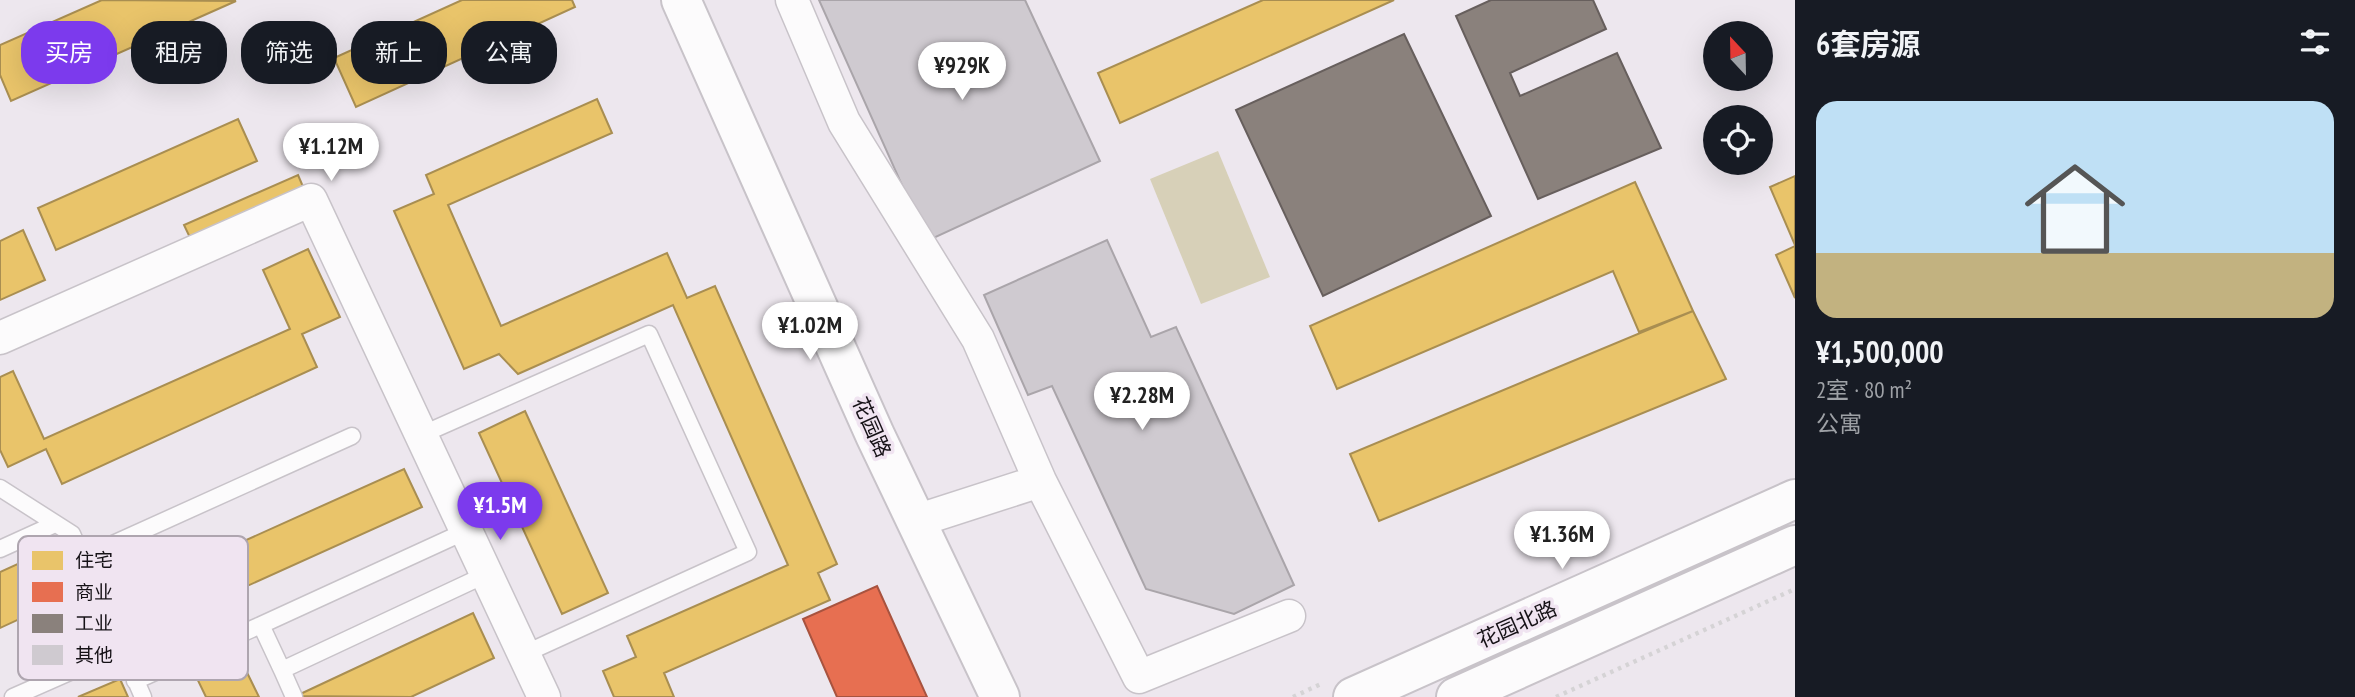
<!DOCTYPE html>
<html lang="zh">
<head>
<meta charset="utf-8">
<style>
	:root { --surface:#171b24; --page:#20242c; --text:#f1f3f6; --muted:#9ea1a6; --line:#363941; --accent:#7c3aed }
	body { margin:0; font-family:"PT Sans Narrow","Noto Sans SC",sans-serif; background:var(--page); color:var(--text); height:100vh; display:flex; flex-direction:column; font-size:26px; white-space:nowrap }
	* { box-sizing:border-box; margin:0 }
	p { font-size:23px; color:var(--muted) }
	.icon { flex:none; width:38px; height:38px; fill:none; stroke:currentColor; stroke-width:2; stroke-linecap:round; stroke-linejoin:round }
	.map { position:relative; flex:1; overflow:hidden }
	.panel { display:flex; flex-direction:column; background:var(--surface); width:560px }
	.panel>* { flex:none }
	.guide { position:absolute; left:21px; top:21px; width:665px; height:63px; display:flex; gap:14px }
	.needle { width:46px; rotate:338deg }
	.tools { position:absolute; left:1703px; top:21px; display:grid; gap:14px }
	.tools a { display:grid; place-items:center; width:70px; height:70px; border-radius:50%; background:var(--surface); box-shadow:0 7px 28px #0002; font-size:35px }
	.price { position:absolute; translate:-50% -60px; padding:0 16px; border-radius:24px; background:#fff; color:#222; font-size:23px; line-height:46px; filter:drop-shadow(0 2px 4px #0008) }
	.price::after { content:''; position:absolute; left:50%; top:42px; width:21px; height:16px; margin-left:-10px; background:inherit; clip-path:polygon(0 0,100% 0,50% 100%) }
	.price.active { background:var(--accent); color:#fff }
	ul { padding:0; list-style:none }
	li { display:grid; align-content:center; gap:14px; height:371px; padding:0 21px }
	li+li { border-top:2px solid var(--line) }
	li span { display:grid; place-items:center; height:217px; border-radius:21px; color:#555 }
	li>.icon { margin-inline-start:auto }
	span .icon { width:126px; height:126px; fill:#fffc; stroke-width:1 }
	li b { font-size:30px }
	h2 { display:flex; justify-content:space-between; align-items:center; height:84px; padding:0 21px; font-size:30px }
	.pill { padding:0 24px; border-radius:28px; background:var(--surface); box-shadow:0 7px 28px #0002; font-size:24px; line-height:63px }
	.pill.active { background:var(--accent); color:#fff }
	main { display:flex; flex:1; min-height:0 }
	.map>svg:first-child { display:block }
	.green { fill:#d7d0b8 }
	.homes { fill:#e9c46a; stroke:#a98e51; stroke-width:2 }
	.shops { fill:#e76f51; stroke:#a8533f; stroke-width:2 }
	.industry { fill:#8a817c; stroke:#675f5d; stroke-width:2 }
	.building { fill:#cfcad0; stroke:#aaa5aa; stroke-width:2 }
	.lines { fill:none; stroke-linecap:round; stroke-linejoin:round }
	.service-casing { stroke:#c8c3c9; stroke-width:19 }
	.minor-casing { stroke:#c8c3c9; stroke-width:35 }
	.tertiary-casing { stroke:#c8c3c9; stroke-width:42 }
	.path { stroke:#d5d3d5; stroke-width:4.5; stroke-dasharray:3.5 5; stroke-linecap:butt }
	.service { stroke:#fcfbfc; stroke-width:16 }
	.minor { stroke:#fcfbfc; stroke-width:32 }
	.tertiary { stroke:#fcfbfc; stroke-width:38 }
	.labels { text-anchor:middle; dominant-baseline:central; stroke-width:7; stroke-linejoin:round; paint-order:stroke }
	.street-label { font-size:21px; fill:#151116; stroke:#f0e4f1 }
	.key { fill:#f0e4f1; stroke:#aea5af; stroke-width:2 }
	.key-label { font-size:19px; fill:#151116 }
</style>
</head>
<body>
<main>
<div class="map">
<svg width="1795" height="697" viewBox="0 0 1795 697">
	<rect width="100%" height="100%" fill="#ede7ee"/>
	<!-- green -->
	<path class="green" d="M1218 151 1270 277 1201 304 1150 179Z"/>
	<!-- homes -->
	<path class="homes" d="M102 0 236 1 11 101 0 75V45Z
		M462 0H572L575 7 356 107 334 58Z
		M1263 0H1394L1120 123 1098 73Z
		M597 99 612 133 448 205 501 326 667 253 687 298 715 286 837 564 818 573 830 600 664 673 674 697H614L603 671 636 657 627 636 788 565 673 305 518 374 499 354 464 369 394 211 434 194 426 175Z
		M238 119 257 161 56 250 38 208Z
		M298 175 307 196 194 246 184 225Z
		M1795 176V245L1770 187Z
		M1635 182 1693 311 1639 332 1613 271 1337 389 1310 326Z
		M23 230 45 280 0 300V241Z
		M1795 246V298L1776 255Z
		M308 249 340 317 302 334 317 367 62 484 46 449 8 467 0 450V377L13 371 44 439 290 329 263 270Z
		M1693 311 1726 379 1379 521 1350 454Z
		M525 411 608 593 562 614 479 433Z
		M404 469 422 507 152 629 135 590Z
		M68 541 89 587 0 628V572Z
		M473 613 494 658 411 697 296 696Z
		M234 646 259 697H206L191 666Z
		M120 679 128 697H78Z"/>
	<!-- shops -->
	<path class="shops" d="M877 586 927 697H837L803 619Z"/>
	<!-- industry -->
	<path class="industry" d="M1491 0H1593L1606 29 1510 73 1520 96 1617 53 1661 148 1538 199 1456 16Z
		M1404 34 1491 216 1323 296 1236 110Z"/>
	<!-- building -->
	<path class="building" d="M819 0H1025L1100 161 927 241Z
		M1107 240 1151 337 1176 327 1294 585 1234 614 1146 589 1052 386 1028 395 984 295Z"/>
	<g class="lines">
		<!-- service casing -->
		<g class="service-casing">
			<path id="service" d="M421 435 649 334 748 552 524 654
				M0 488 72 534 143 697
				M466 531 261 625 282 670 487 574
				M0 549 55 524
				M82 558 352 436
				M282 670 294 697
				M135 681 261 625
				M13 697 122 649"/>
		</g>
		<!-- minor casing -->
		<g class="minor-casing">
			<path id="minor" d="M792 0 844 122 978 339 1040 481 916 521
				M0 338 311 200 544 697
				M1040 481 1139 677 1289 616"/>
		</g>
		<!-- tertiary casing -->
		<g class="tertiary-casing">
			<path id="tertiary" d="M681 0 875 435 1000 697
				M1353 697 1795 499
				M1456 697 1795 545"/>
		</g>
		<!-- path -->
		<path class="path" d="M1293 697 1323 683
			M1556 697 1795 589"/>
		<!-- service -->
		<use href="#service" class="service"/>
		<!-- minor -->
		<use href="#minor" class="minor"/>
		<!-- tertiary -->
		<use href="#tertiary" class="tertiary"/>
	</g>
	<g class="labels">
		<!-- street labels -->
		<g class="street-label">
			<text transform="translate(872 427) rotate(66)">花园路</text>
			<text transform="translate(1517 624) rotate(-24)">花园北路</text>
		</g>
	</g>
	<!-- legend -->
	<rect x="18" y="536" width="230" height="144" rx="10" class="key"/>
	<rect x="32" y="551" width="31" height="19" fill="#e9c46a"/>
	<rect x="32" y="582" width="31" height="20" fill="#e76f51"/>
	<rect x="32" y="614" width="31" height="19" fill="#8a817c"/>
	<rect x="32" y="645" width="31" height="20" fill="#cfcad0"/>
	<g class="key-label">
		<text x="75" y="567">住宅</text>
		<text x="75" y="599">商业</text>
		<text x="75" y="630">工业</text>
		<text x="75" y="662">其他</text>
	</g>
</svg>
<div class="tools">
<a><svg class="needle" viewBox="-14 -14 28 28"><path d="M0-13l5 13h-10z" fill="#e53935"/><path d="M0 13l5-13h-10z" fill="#9ea1a6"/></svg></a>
<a><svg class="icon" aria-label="locate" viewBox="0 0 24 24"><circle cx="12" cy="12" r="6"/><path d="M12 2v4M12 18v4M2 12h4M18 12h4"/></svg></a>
</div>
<b class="price" style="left:962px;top:102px">¥929K</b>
<b class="price" style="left:331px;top:183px">¥1.12M</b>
<b class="price" style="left:810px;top:362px">¥1.02M</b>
<b class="price" style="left:1142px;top:432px">¥2.28M</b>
<b class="price active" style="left:500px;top:542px">¥1.5M</b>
<b class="price" style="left:1562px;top:571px">¥1.36M</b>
<div class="guide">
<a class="pill active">买房</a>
<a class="pill">租房</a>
<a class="pill">筛选</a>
<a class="pill">新上</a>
<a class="pill">公寓</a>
</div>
</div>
<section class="panel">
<h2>6套房源<svg class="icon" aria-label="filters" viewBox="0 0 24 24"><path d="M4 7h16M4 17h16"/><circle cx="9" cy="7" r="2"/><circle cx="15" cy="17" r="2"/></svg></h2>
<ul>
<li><span style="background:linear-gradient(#bfe0f5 70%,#c2b280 0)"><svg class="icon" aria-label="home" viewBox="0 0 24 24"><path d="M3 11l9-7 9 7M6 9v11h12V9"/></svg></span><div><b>¥1,500,000</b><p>2室 · 80 m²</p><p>公寓</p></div></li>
</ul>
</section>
</main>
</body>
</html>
